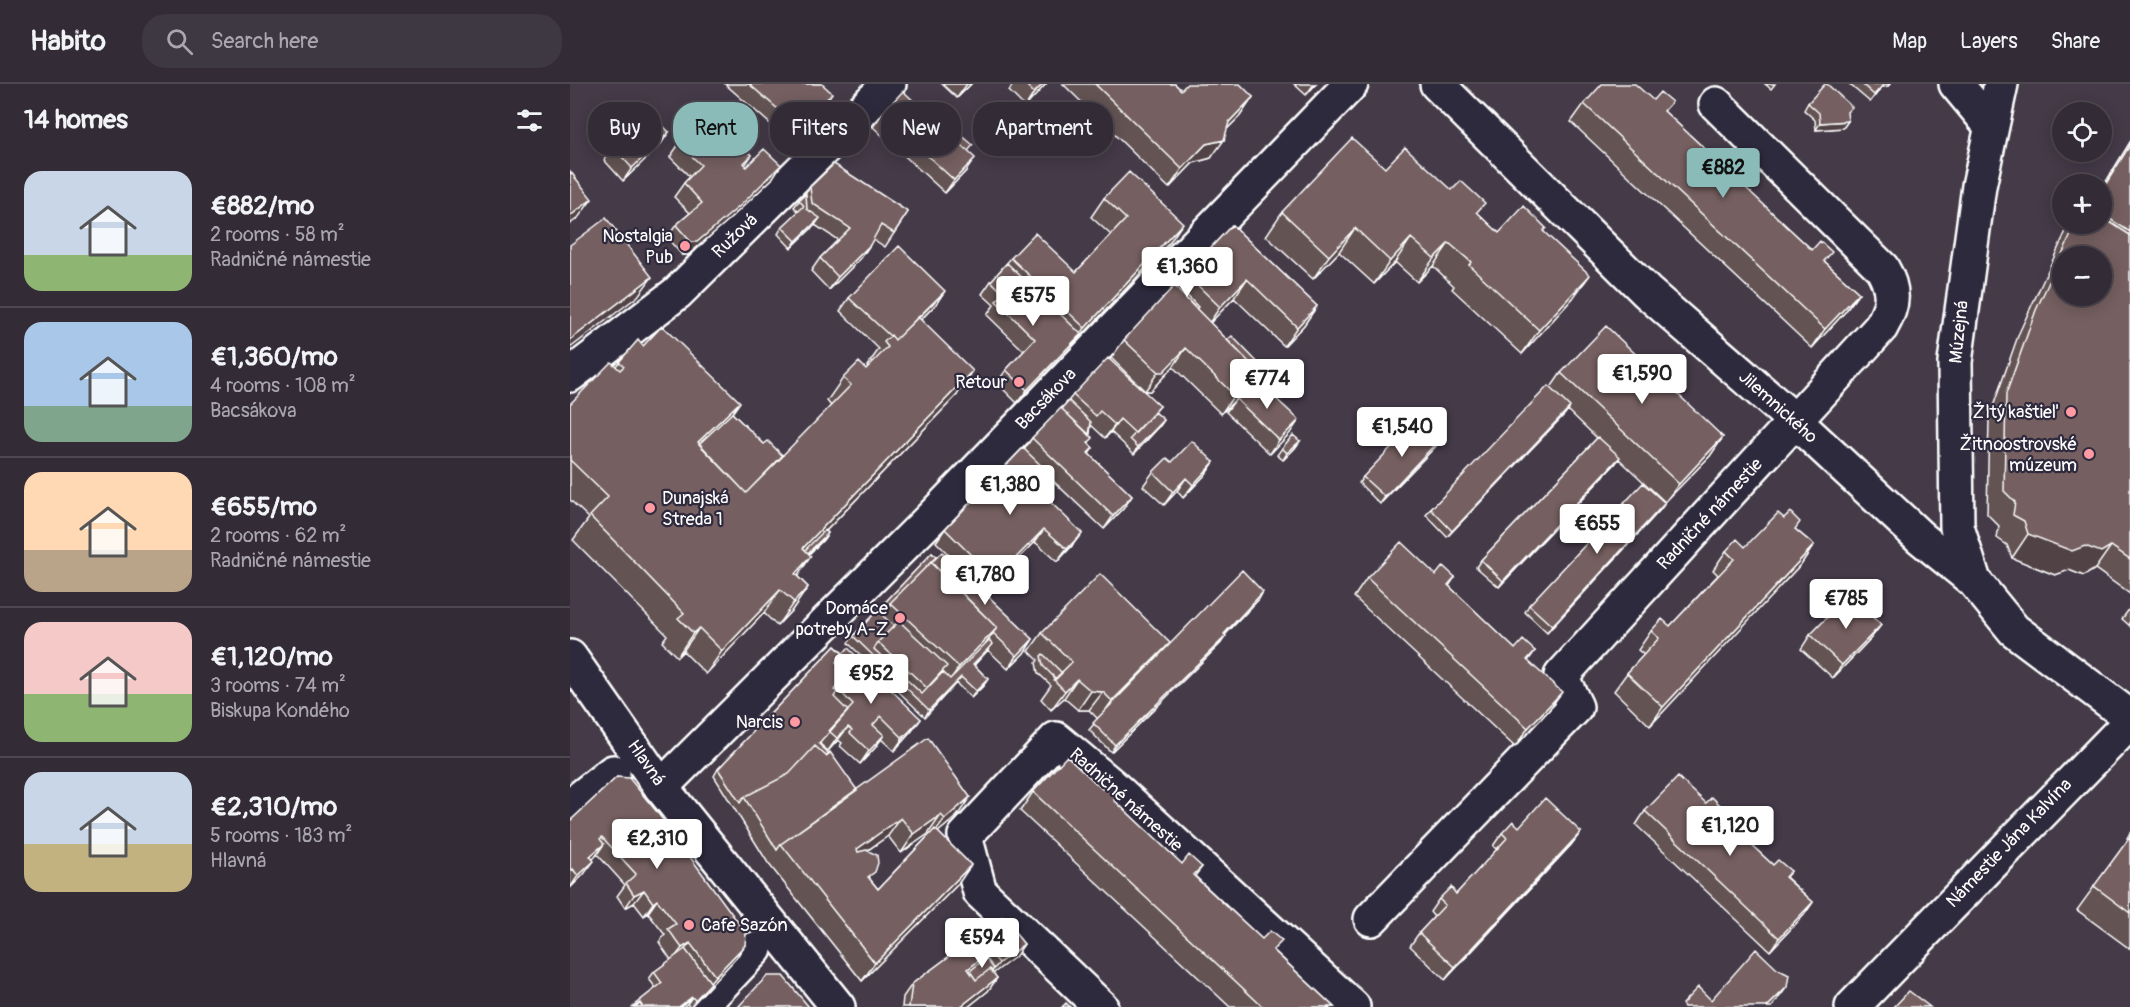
<!DOCTYPE html>
<html lang="en">
<head>
<meta charset="utf-8">
<style>
	:root { --surface:#332c36; --page:#3e3842; --text:#f1f3f6; --muted:#a9a7ad; --line:#4e4851; --accent:#8bbbb9 }
	body { margin:0; font-family:Pangolin,sans-serif; background:var(--page); color:var(--text); height:100vh; display:flex; flex-direction:column; font-size:22px; white-space:nowrap }
	* { box-sizing:border-box; margin:0 }
	p { font-size:20px; color:var(--muted) }
	.icon { flex:none; width:33px; height:33px; fill:none; stroke:currentColor; stroke-width:2; stroke-linecap:round; stroke-linejoin:round }
	.map { position:relative; flex:1; overflow:hidden }
	.sheet { display:flex; flex-direction:column; background:var(--surface); width:570px }
	.sheet>* { flex:none }
	.hud { position:absolute; left:18px; top:18px; width:570px; height:54px; display:flex; gap:12px }
	.fabs { position:absolute; left:1482px; top:18px; display:grid; gap:12px }
	.fabs a { display:grid; place-items:center; width:60px; height:60px; border-radius:50%; background:var(--surface); box-shadow:0 3px 15px #0003,0 0 0 2px var(--line); font-size:30px }
	.price { position:absolute; translate:-50% -51px; padding:0 14px; border-radius:6px; background:#fff; color:#222; font-size:20px; line-height:39px; filter:drop-shadow(0 2px 3px #0008) }
	.price::after { content:''; position:absolute; left:50%; top:36px; width:18px; height:14px; margin-left:-9px; background:inherit; clip-path:polygon(0 0,100% 0,50% 100%) }
	.price.selected { background:var(--accent); color:#111 }
	ul { padding:0; list-style:none }
	li { display:flex; align-items:center; gap:18px; height:150px; padding:0 24px }
	li+li { border-top:2px solid var(--line) }
	li span { display:grid; place-items:center; flex:none; width:168px; height:120px; border-radius:18px; color:#555 }
	li>.icon { margin-inline-start:auto }
	span .icon { width:72px; height:72px; fill:#fffc; stroke-width:1 }
	li b { font-size:26px }
	h2 { display:flex; justify-content:space-between; align-items:center; height:72px; padding:0 24px; font-size:26px }
	.chip { padding:0 21px; border-radius:24px; background:var(--surface); box-shadow:0 3px 15px #0003,0 0 0 2px var(--line); font-size:21px; line-height:54px }
	.chip.selected { background:var(--accent); color:#111 }
	header { display:flex; align-items:center; gap:36px; box-sizing:border-box; height:84px; padding:0 30px; background:var(--surface); border-bottom:2px solid var(--line) }
	header strong { font-size:28px }
	nav { display:flex; gap:33px; margin-inline-start:auto; font-size:21px }
	.search { width:420px; height:54px; background:var(--page); display:flex; align-items:center; gap:15px; box-sizing:border-box; padding:0 21px; border-radius:24px; color:var(--muted); font-size:22px }
	main { display:flex; flex:1; min-height:0 }
	.map>svg:first-child { display:block }
	.lines { fill:none; stroke-linecap:round; stroke-linejoin:round }
	.street-casing { stroke:#fff; stroke-width:38 }
	.secondary-casing { stroke:#fff; stroke-width:38 }
	.street { stroke:#2f2a3d; stroke-width:33 }
	.secondary { stroke:#2f2a3d; stroke-width:33 }
	.wall { fill:#645253; stroke:#fff; stroke-width:1.5; fill-rule:evenodd }
	.shaded-wall { fill:#514244; stroke:#fff; stroke-width:1.5 }
	.building { fill:#745f61; stroke:#fff; stroke-width:1.5; fill-rule:evenodd }
	.poi-dot { fill:#ff9aa2; stroke:#2f2a3d; stroke-width:2 }
	.labels { text-anchor:middle; dominant-baseline:central; stroke-width:4.5; stroke-linejoin:round; paint-order:stroke }
	.poi-label { font-size:18px; fill:#fff; stroke:#2f2a3d; text-anchor:end }
	.street-label { font-size:18px; fill:#fff; stroke:#2f2a3d }
</style>
</head>
<body>
<header>
<strong>Habito</strong>
<div class="search"><svg class="icon" aria-label="search" viewBox="0 0 24 24"><circle cx="10" cy="10" r="6"/><path d="M15 15l6 6"/></svg>Search here</div>
<nav><a>Map</a><a>Layers</a><a>Share</a></nav>
</header>
<main>
<section class="sheet">
<h2>14 homes<svg class="icon" aria-label="filters" viewBox="0 0 24 24"><path d="M4 7h16M4 17h16"/><circle cx="9" cy="7" r="2"/><circle cx="15" cy="17" r="2"/></svg></h2>
<ul>
<li><span style="background:linear-gradient(#c9d6e8 70%,#8fb573 0)"><svg class="icon" aria-label="home" viewBox="0 0 24 24"><path d="M3 11l9-7 9 7M6 9v11h12V9"/></svg></span><div><b>€882/mo</b><p>2 rooms · 58 m²</p><p>Radničné námestie</p></div></li>
<li><span style="background:linear-gradient(#a9c7e8 70%,#7fa58c 0)"><svg class="icon" aria-label="home" viewBox="0 0 24 24"><path d="M3 11l9-7 9 7M6 9v11h12V9"/></svg></span><div><b>€1,360/mo</b><p>4 rooms · 108 m²</p><p>Bacsákova</p></div></li>
<li><span style="background:linear-gradient(#ffd9b3 65%,#b9a48a 0)"><svg class="icon" aria-label="home" viewBox="0 0 24 24"><path d="M3 11l9-7 9 7M6 9v11h12V9"/></svg></span><div><b>€655/mo</b><p>2 rooms · 62 m²</p><p>Radničné námestie</p></div></li>
<li><span style="background:linear-gradient(#f6c9c9 60%,#8fb573 0)"><svg class="icon" aria-label="home" viewBox="0 0 24 24"><path d="M3 11l9-7 9 7M6 9v11h12V9"/></svg></span><div><b>€1,120/mo</b><p>3 rooms · 74 m²</p><p>Biskupa Kondého</p></div></li>
<li><span style="background:linear-gradient(#c9d6e8 60%,#c2b280 0)"><svg class="icon" aria-label="home" viewBox="0 0 24 24"><path d="M3 11l9-7 9 7M6 9v11h12V9"/></svg></span><div><b>€2,310/mo</b><p>5 rooms · 183 m²</p><p>Hlavná</p></div></li>
</ul>
</section>
<div class="map">
<svg width="1560" height="923" viewBox="0 0 1560 923">
	<rect width="100%" height="100%" fill="#443a48"/>
	<filter id="ink" filterUnits="userSpaceOnUse"><feTurbulence type="fractalNoise" baseFrequency=".0167" numOctaves="2"/><feDisplacementMap in="SourceGraphic" scale="12" xChannelSelector="R" yChannelSelector="G"/><feConvolveMatrix kernelMatrix="1 2 1 2 8 2 1 2 1" color-interpolation-filters="sRGB"/></filter>
	<g filter="url(#ink)">
		<g class="lines">
			<!-- street casing -->
			<g class="street-casing">
				<path id="street" d="M867 0 1077 208 1225 337 1351 454 1404 497
					M1386 0 1421 42
					M0 291 107 209 319 0
					M91 703 361 434 781 0
					M0 722 43 688
					M801 835 1006 623 991 592 1311 243C1324 221 1325 206 1312 184L1146 20
					M130 923 185 865
					M531 923 410 808 395 752 486 655 540 700 783 923
					M1282 923 1560 638"/>
			</g>
			<!-- secondary casing -->
			<g class="secondary-casing">
				<path id="secondary" d="M1431 0 1409 102 1385 278 1387 443 1404 497 1444 546 1560 633
					M0 573 91 703 268 923"/>
			</g>
			<!-- street -->
			<use href="#street" class="street"/>
			<!-- secondary -->
			<use href="#secondary" class="secondary"/>
		</g>
		<!-- wall -->
		<path class="wall" d="M155 0H252L253 22 222 59Z
			M372 0H401L387 14Z
			M440 0H476L455 23 439 7 442 2Z
			M493 0H605L611 6 683 13 670 32 657 45 641 74 623 79 599 104Z
			M724 0H746L736 11Z
			M1195 0H1205L1201 5Z
			M1279 0H1320L1318 2 1312 3 1300 18Z
			M1238 19 1277 30 1278 37 1273 44 1246 46 1245 36 1234 26Z
			M1014 20 1095 28 1162 90 1182 93 1175 104 1289 209 1275 228 1242 264 1001 38Z
			M312 30 396 87 375 109 303 43Z
			M99 48 90 61 53 97 34 76 43 63Z
			M1560 58V510L1525 485 1514 492 1499 486 1485 491 1442 474 1437 461 1427 454 1429 442 1417 430 1419 334 1449 249 1497 145 1501 140H1532V104Z
			M109 60 157 64 182 71 175 81 176 83 202 95 161 134 118 171H112L97 154 106 141 120 129 104 113 114 99 120 93 100 73Z
			M815 84 908 129 929 149 974 148 1003 214 952 270 882 205 884 202 863 182 847 198 825 178 804 200 769 168 743 195 696 152 712 128Z
			M240 103 338 128 315 163 303 155 291 174 259 206 241 187 250 174 268 156 245 141 221 164 208 150 212 143 229 128 224 123Z
			M534 114 600 158 447 319 427 299 436 286 454 267 417 231 424 221 412 210 421 197 441 174 506 188 541 151 521 133Z
			M662 141 747 222 734 241 714 262 664 214 640 239 657 256 697 288 689 298 720 349 700 370 656 328 666 315 673 308 651 330 603 283 580 307H575L541 274 554 256 608 202 616 190Z
			M279 214 366 220 351 236 387 311 256 447 258 449 253 456 239 470 227 492 238 503 222 526 207 542 194 529 136 590 113 567 107 573 92 558 97 551 3 456 19 434 0 416V320L46 282 49 278 73 262 162 329 194 360 213 372 261 322 257 317 273 294 296 285 298 283 297 282 309 265 270 227Z
			M991 289 1153 353 1140 372 1095 418 1049 375 1045 380 929 503 906 483 911 476 1027 354 998 326 877 453 856 431 861 425 980 305Z
			M503 311 590 322 585 328 594 336 589 343 564 370 541 348 535 354 521 341 519 360 523 364 519 370 562 412 553 425 534 445 480 394 470 408 502 462 487 478 465 458 416 508 366 458 375 445 454 366 462 354 492 325Z
			M730 357 725 364 713 376 707 371 712 364Z
			M866 362 810 420 789 399 793 393Z
			M602 378H644L635 391 613 414 607 407 594 421 573 402 583 388Z
			M1095 419 1090 426 977 549 955 528 959 521Z
			M1225 445 1244 461 1231 480 1080 642 1044 607 1057 589 1074 571 1068 566 1081 547 1100 542 1148 491 1143 486 1156 467 1175 463Z
			M362 469 463 555 454 569 438 585 418 566 404 581 418 595 413 602 401 614 386 599 355 633 278 559 283 552Z
			M866 491 885 493 879 502 945 565 965 567 958 577 978 627 945 663 784 513 797 494Z
			M689 515 655 551 651 559 541 668 519 646 528 635 519 626H508L494 614 481 626 471 615 481 601 468 589 466 579 468 576 459 567 472 549 597 564Z
			M1560 524V542L1552 535Z
			M1311 541 1301 554 1263 594 1231 565 1240 551Z
			M265 562 351 635 341 648 324 667 311 655 305 664 290 680 270 662 272 659 268 656 258 667 250 660 251 659 250 660 287 706 387 732 368 748 401 781 388 800 292 897 198 779 144 692 148 685ZM358 750 359 751 308 805 300 795 297 767 318 752 331 769Z
			M47 693 175 861 166 874 120 923 117 920 113 923H62L86 904 79 895 84 888 101 876 89 858 95 851 78 829 74 832 64 819 55 824 47 812 55 801 27 770 22 775 14 790 0 804V737Z
			M463 708 545 717 612 780 632 783 625 792 764 923H660L450 727Z
			M1136 719 1154 725 1149 731 1203 781 1221 787 1216 793 1243 818 1234 831 1200 867 1066 741 1075 727Z
			M949 743 1011 748 1001 761 875 896 840 862 849 849 864 833 860 828 869 815 886 810 927 766 923 762 932 749Z
			M1560 749V865L1507 826 1558 756 1557 754Z
			M432 833 454 860 445 873 423 889 427 894 418 907 398 923H332L333 913 342 900Z"/>
		<!-- shaded-wall -->
		<path class="shaded-wall" d="M397 0H401L387 14Z
			M473 0H476L455 23 464 9Z
			M744 0H746L736 11Z
			M1314 0H1320L1318 2 1312 3 1300 18Z
			M262 9 253 22 222 59 231 45Z
			M683 13 670 32 646 56 659 38Z
			M1278 37 1273 44 1246 46 1250 39Z
			M99 48 90 61 53 97 62 84Z
			M654 56 641 74 623 79 599 104 612 85 636 60Z
			M405 74 396 87 375 109 384 96Z
			M211 81 202 95 161 134 118 171H112L121 158Z
			M22 115 8 134 0 140V132Z
			M250 134 245 141 221 164 226 157Z
			M613 139 600 158 501 263 515 244Z
			M785 144 769 168 743 195 759 172Z
			M841 154 825 178 804 200 820 177Z
			M879 159 863 182 847 198 864 174Z
			M300 161 291 174 259 206 268 193Z
			M1020 191 1003 214 952 270 969 246Z
			M82 193 68 212 0 264V256Z
			M677 195 664 214 637 242 650 223Z
			M375 207 366 220 316 271 325 258Z
			M1289 209 1275 228 1242 264 1255 245Z
			M747 222 734 241 714 262 727 243Z
			M511 250 501 263 447 319 457 306Z
			M616 264 603 283 580 307H575L588 288Z
			M403 287 387 311 222 482 233 464Z
			M688 287 675 306 651 330 664 311Z
			M170 318 153 342 120 369 128 358Z
			M1000 323 995 330 877 453 882 447Z
			M550 335 541 348 535 354 545 341Z
			M594 336 589 343 564 370 568 363Z
			M729 336 720 349 700 370 709 356Z
			M1153 353 1140 372 1095 418 1109 400Z
			M870 355 866 362 810 420 815 413Z
			M730 357 725 364 713 376 717 369Z
			M1050 373 1045 380 929 503 933 497Z
			M644 378 635 391 613 414 623 401Z
			M482 392 472 405 459 419 468 406Z
			M616 394 607 407 594 421 603 408Z
			M562 412 553 425 534 445 543 432Z
			M1095 419 1090 426 977 549 982 542Z
			M474 445 465 458 416 508 425 495Z
			M258 449 253 456 219 490 224 484Z
			M512 449 502 462 487 478 497 465Z
			M1458 450 1515 462H1541L1525 485 1514 492 1499 486 1485 491 1442 474Z
			M1244 461 1231 480 1080 642 1093 623Z
			M241 472 225 496V490Z
			M238 503 222 526 207 542 224 518Z
			M210 506 194 529 136 590 152 567Z
			M693 508 689 515 649 557 654 550Z
			M1311 541 1301 554 1263 594 1272 581Z
			M129 544 113 567 107 573 123 549Z
			M427 544 414 562 376 602 389 583Z
			M656 552 651 559 541 668 545 661Z
			M463 555 454 569 438 585 447 572Z
			M600 559 587 578 529 636 542 617Z
			M423 560 418 566 399 587 403 580Z
			M391 593 386 599 355 633 359 626Z
			M418 595 413 602 401 614 406 607Z
			M507 595 494 614 481 626 495 607Z
			M521 607 533 608 519 626H508Z
			M992 608 978 627 945 663 958 644Z
			M351 635 341 648 324 667 333 654Z
			M278 643 268 656 258 667 267 654Z
			M314 651 305 664 290 680 299 667Z
			M400 713 387 732 361 754 375 735Z
			M371 731 358 750 331 769 344 750Z
			M331 734 318 752 273 783 287 765Z
			M1011 748 1001 761 875 896 885 883Z
			M34 760 25 773 11 786 20 772Z
			M24 777 14 790 0 804 8 792Z
			M401 781 388 800 292 897 305 879Z
			M74 806 64 819 55 824 64 811Z
			M87 816 78 829 74 832 83 819Z
			M1243 818 1234 831 1200 867 1209 854Z
			M120 859 110 872 102 877 112 864Z
			M454 860 445 873 397 909 424 885 429 879Z
			M175 861 166 874 120 923 145 892Z
			M420 868 411 881 395 894 398 885Z
			M427 894 418 907 398 923H390Z
			M1217 903 1202 923H1197Z
			M122 913 117 920 113 923H110Z"/>
		<!-- building -->
		<path class="building" d="M179 0H252L262 9 231 45Z
			M455 0H473L464 9Z
			M525 0H605L611 6 617 0H670L683 13 659 38 654 56 636 60 612 85Z
			M1032 0H1065L1083 16 1090 8 1102 18 1094 27 1162 90 1170 82 1182 93 1174 102 1242 166 1250 157 1262 168 1254 177 1289 209 1255 245 1014 20Z
			M1255 0H1257L1282 23 1277 28 1278 37 1250 39 1249 29 1238 19Z
			M1292 0H1314L1304 11Z
			M333 7 405 74 384 96 312 30Z
			M78 27 99 48 62 84 43 63Z
			M131 38 157 64 166 56 182 71 174 79 176 83 194 65 211 81 171 121 127 158H121L106 141 132 119 114 99 131 81 109 60Z
			M390 50 403 61 398 67 385 55Z
			M782 54 815 84 835 63 882 106 891 97 915 119 907 128 929 149 954 122 976 144 973 147 1020 191 969 246 899 181 901 178 879 159 864 174 841 154 820 177 785 144 759 172 712 128Z
			M1560 61V148L1532 130V106Z
			M264 80 338 128 324 149 311 141 300 161 268 193 250 174 280 144 242 119 240 103Z
			M0 87 22 115 0 132Z
			M559 88 613 139 515 244 441 174 465 149 506 188 556 135 534 114Z
			M236 110 237 125 250 134 226 157 212 143 234 122 229 116Z
			M1532 133 1560 151V475L1541 462 1531 468 1515 462 1502 467 1458 450 1454 437 1443 431 1445 418 1434 407 1436 310 1466 226 1506 140H1532ZM1492 172H1532V212H1492Z
			M36 134 82 193 0 256V161Z
			M662 141 747 222 727 243 677 195 650 223 616 190Z
			M329 162 375 207 325 256 321 251 320 252 279 214Z
			M437 179 511 250 457 306 436 286 465 255 426 217 434 210 421 197Z
			M604 202 688 287 664 311 616 264 593 288H588L554 256Z
			M608 202 628 223 626 225 606 204Z
			M348 233 403 287 233 464 241 472 225 490 238 503 224 518 210 506 152 567 129 544 123 549 108 534 114 529 20 432 38 413 0 376V320L41 278 50 286 54 282 49 278 68 256 73 262 92 242 170 318 128 358 176 409 281 301 273 294 289 278 296 285 318 263 314 258 321 251 325 256Z
			M1036 242 1153 353 1109 400 991 289Z
			M662 252 697 288 688 297 685 295 680 300 679 299 688 287 657 256Z
			M538 274 590 322 565 349 550 335 545 341 530 327 526 332 503 311Z
			M685 295 729 336 709 356 666 315Z
			M978 302 1000 323 882 447 861 425Z
			M499 317 521 338 519 351 492 325Z
			M491 324 523 354 518 359 523 364 518 369 562 412 543 432 462 354Z
			M585 328 594 336 568 363 560 355Z
			M162 329 194 360 198 357 213 372 176 409 129 360Z
			M848 335 870 355 815 413 793 393Z
			M723 351 730 357 717 369 712 364Z
			M1028 353 1050 373 933 497 911 476Z
			M622 357 644 378 623 401 616 394 603 408 583 388 597 374 602 378Z
			M453 364 482 392 468 406 512 449 497 465 474 445 425 495 375 445Z
			M1073 399 1095 419 982 542 959 521Z
			M1220 428 1230 438 1225 445 1244 461 1093 623 1057 589 1089 554 1081 547 1092 535 1100 542 1164 475 1156 467 1167 455 1175 463 1208 429 1214 434Z
			M255 446 258 449 238 469 235 466Z
			M831 458 866 491 873 482 885 493 878 501 945 565 953 556 965 567 957 576 992 608 958 644 797 494Z
			M372 468 463 555 447 572 423 549 427 544 361 479Z
			M362 469 366 473 320 519 322 521 312 531 324 542 308 558 304 565 352 610 373 588 380 595 419 556 423 560 403 580 418 595 406 607 391 593 359 626 283 552Z
			M361 478 427 544 389 583 320 519Z
			M672 486 693 508 654 550 656 552 545 661 523 639Z
			M530 490 600 559 542 617 533 608 521 607 507 595 495 607 484 596 502 578 472 549Z
			M1279 511 1311 541 1272 581 1240 551Z
			M329 537 377 582 357 604 308 558Z
			M265 562 273 570 266 578 277 591 269 599 264 606 267 608 264 613 278 627 249 660 259 670 256 672 245 662 219 690 174 713 170 719 148 685Z
			M278 564 351 635 333 654 311 632 303 641 314 651 299 667 280 649 282 646 278 643 267 654 259 647 283 621 269 606 272 603 269 599 283 585 271 572Z
			M473 570 492 589 486 595 473 582 471 572Z
			M358 654 400 713 375 735 371 731 344 750 331 734 287 765 288 768 296 766 307 771 308 779 305 788 298 793 308 805 365 745 401 781 305 879 211 760Z
			M245 662 256 672 260 668 287 706 211 760 207 766 174 713 219 690Z
			M497 672 532 705 540 697 552 708 544 716 612 780 619 771 632 783 623 791 692 855 700 847 712 857 703 866 764 923H693L463 708Z
			M47 693 59 694 87 728 176 849 175 861 145 892 120 859 112 864 98 845 106 840 87 816 83 819 74 806 64 811 56 799 66 790 32 753 30 755 34 760 20 772 24 777 8 792 3 785 0 788V737Z
			M1108 693 1136 719 1142 713 1154 725 1148 730 1203 781 1208 776 1221 787 1215 793 1243 818 1209 854 1075 727Z
			M975 714 1011 748 885 883 849 849 875 821 869 815 881 803 886 810 937 754 932 749 943 737 949 743Z
			M1560 753V829L1524 802Z
			M432 833 454 860 429 879 420 868 398 885 406 896 420 885 427 894 390 923H339L342 900Z
			M115 865 141 899 125 916 122 913 110 922 111 923H73L70 919 64 923 63 922 92 899 84 888Z
			M1186 865 1207 885 1219 891 1217 903 1197 923H1114L1112 920 1128 903 1141 916Z
			M416 874 424 885 422 887 420 885 406 896 400 887Z
			M197 892H213L239 923H168Z
			M1339 907 1360 923H1324Z
			M70 919 73 923H65Z
			M496 919 500 923H492Z"/>
	</g>
	<!-- markers -->
	<g class="poi-dot">
		<circle cx="115" cy="162" r="6"/>
		<circle cx="449" cy="298" r="6"/>
		<circle cx="1501" cy="328" r="6"/>
		<circle cx="1519" cy="370" r="6"/>
		<circle cx="80" cy="424" r="6"/>
		<circle cx="330" cy="534" r="6"/>
		<circle cx="225" cy="638" r="6"/>
		<circle cx="119" cy="841" r="6"/>
	</g>
	<g class="labels">
		<!-- poi labels -->
		<g class="poi-label">
			<text x="103" y="152">Nostalgia<tspan x="103" dy="21">Pub</tspan></text>
			<text x="437" y="298">Retour</text>
			<text x="1489" y="328">Žltý kaštieľ</text>
			<text x="1507" y="360">Žitnoostrovské<tspan x="1507" dy="21">múzeum</tspan></text>
			<text x="92" y="414" text-anchor="start">Dunajská<tspan x="92" dy="21">Streda 1</tspan></text>
			<text x="318" y="524">Domáce<tspan x="318" dy="21">potreby A-Z</tspan></text>
			<text x="213" y="638">Narcis</text>
			<text x="131" y="841" text-anchor="start">Cafe Sazón</text>
		</g>
		<!-- street labels -->
		<g class="street-label">
			<text transform="translate(165 152) rotate(-44)">Ružová</text>
			<text transform="translate(1389 248) rotate(-84)">Múzejná</text>
			<text transform="translate(476 315) rotate(-46)">Bacsákova</text>
			<text transform="translate(1208 323) rotate(42)">Jilemnického</text>
			<text transform="translate(1140 430) rotate(-47)">Radničné námestie</text>
			<text transform="translate(76 679) rotate(55)">Hlavná</text>
			<text transform="translate(556 716) rotate(42)">Radničné námestie</text>
			<text transform="translate(1439 759) rotate(-46)">Námestie Jána Kalvína</text>
		</g>
	</g>
</svg>
<div class="fabs">
<a><svg class="icon" aria-label="locate" viewBox="0 0 24 24"><circle cx="12" cy="12" r="6"/><path d="M12 2v4M12 18v4M2 12h4M18 12h4"/></svg></a>
<a>+</a>
<a>−</a>
</div>
<b class="price selected" style="left:1153px;top:115px">€882</b>
<b class="price" style="left:617px;top:214px">€1,360</b>
<b class="price" style="left:463px;top:243px">€575</b>
<b class="price" style="left:1072px;top:321px">€1,590</b>
<b class="price" style="left:697px;top:326px">€774</b>
<b class="price" style="left:832px;top:374px">€1,540</b>
<b class="price" style="left:440px;top:432px">€1,380</b>
<b class="price" style="left:1027px;top:471px">€655</b>
<b class="price" style="left:415px;top:522px">€1,780</b>
<b class="price" style="left:1276px;top:546px">€785</b>
<b class="price" style="left:301px;top:621px">€952</b>
<b class="price" style="left:1160px;top:773px">€1,120</b>
<b class="price" style="left:87px;top:786px">€2,310</b>
<b class="price" style="left:412px;top:885px">€594</b>
<div class="hud">
<a class="chip">Buy</a>
<a class="chip selected">Rent</a>
<a class="chip">Filters</a>
<a class="chip">New</a>
<a class="chip">Apartment</a>
</div>
</div>
</main>
</body>
</html>
